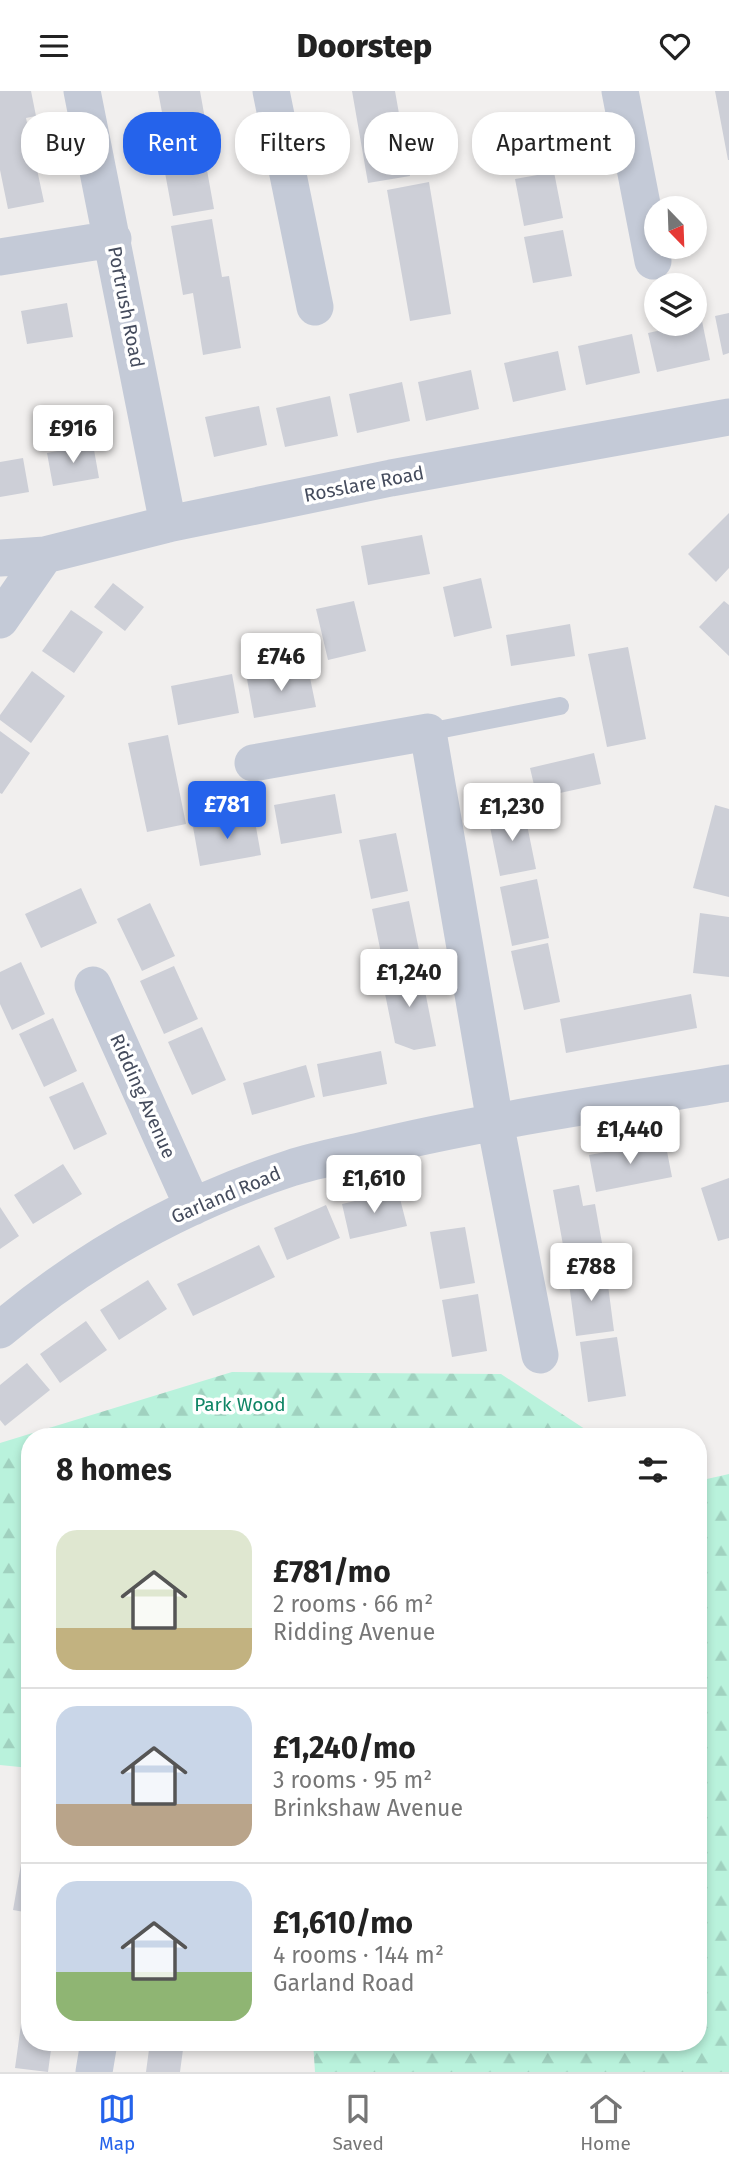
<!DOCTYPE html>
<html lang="en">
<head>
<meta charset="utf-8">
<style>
	:root { --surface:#fff; --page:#f6f6f6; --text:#222; --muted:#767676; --line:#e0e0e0; --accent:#2563eb }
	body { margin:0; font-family:"Fira Sans",sans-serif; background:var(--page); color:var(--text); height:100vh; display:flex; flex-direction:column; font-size:26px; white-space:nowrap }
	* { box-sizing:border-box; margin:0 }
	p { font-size:23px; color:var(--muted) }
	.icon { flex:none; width:38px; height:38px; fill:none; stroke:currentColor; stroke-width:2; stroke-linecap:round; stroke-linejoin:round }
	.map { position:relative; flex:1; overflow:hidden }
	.drawer { position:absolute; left:21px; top:1337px; width:686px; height:623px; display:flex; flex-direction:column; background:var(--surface); border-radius:28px; box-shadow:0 4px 10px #0003 }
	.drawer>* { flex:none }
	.guide { position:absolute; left:21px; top:21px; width:688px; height:63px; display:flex; gap:14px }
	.needle { width:46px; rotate:157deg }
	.controls { position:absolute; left:644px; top:105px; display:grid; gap:14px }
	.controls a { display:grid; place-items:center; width:63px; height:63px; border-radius:50%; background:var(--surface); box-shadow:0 4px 10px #0003; font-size:35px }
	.price { position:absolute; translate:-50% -60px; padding:0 16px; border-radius:7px; background:#fff; color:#222; font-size:23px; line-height:46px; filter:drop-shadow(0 2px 4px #0008) }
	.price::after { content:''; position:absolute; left:50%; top:42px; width:21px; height:16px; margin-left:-10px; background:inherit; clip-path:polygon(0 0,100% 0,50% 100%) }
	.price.current { background:var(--accent); color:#fff }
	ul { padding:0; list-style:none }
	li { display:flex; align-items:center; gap:21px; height:175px; padding:0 35px }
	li+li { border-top:2px solid var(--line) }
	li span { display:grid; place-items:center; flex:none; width:196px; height:140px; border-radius:21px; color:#555 }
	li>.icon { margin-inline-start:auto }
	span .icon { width:84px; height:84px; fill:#fffc; stroke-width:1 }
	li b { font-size:30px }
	h2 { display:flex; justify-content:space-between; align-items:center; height:84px; padding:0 35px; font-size:30px }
	.pill { padding:0 24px; border-radius:28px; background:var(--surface); box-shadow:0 4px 10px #0003; font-size:24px; line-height:63px }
	.pill.current { background:var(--accent); color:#fff }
	header { display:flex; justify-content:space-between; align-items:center; height:91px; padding:0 35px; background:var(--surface); font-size:32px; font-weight:800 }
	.menu { display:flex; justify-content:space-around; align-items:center; height:98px; border-top:2px solid var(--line); background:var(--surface); font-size:19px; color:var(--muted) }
	.menu a { display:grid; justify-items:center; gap:4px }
	.menu .current { color:var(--accent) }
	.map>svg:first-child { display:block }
	.forest { fill:url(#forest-firs) }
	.building { fill:#cdcfd7 }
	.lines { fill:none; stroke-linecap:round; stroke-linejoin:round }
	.lane { stroke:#c4cad7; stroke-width:18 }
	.street { stroke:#c4cad7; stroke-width:37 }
	.labels { text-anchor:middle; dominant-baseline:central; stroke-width:7; stroke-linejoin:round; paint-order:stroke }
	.street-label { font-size:19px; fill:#454c5d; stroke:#fff }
	.park-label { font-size:19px; fill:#0f8565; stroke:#fff }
</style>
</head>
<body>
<header><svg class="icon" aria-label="menu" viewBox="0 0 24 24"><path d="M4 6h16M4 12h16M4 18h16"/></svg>Doorstep<svg class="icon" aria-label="heart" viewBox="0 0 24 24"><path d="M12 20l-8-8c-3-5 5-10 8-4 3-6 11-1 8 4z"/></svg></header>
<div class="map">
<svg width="729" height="1981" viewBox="0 0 729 1981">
	<defs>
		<pattern id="forest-firs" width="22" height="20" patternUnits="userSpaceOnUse" patternTransform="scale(1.75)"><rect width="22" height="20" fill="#b9f2dc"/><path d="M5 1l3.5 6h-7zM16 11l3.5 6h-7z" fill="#a0d1bf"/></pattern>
	</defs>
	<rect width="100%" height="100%" fill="#f1efee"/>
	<!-- forest -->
	<path class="forest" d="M232 1281 501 1283 597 1346H30V1677L0 1674V1352Z
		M729 1383V1981H315L313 1951H698V1390Z"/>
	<!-- building -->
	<path class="building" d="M0 0H31L36 25 26 27 44 111 8 118 0 79Z
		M158 0H200L210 56 203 57 214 118 173 125 161 60 169 59Z
		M352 0H395L410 85 368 92Z
		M715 0H729V69H728Z
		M543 22 552 68 513 76 504 30Z
		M554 81 563 127 524 135 515 88Z
		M429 91 451 223 410 230 387 99Z
		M212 128 222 186 229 185 241 257 203 264 193 202 183 204 171 135Z
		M563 139 572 185 533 192 524 146Z
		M67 212 73 246 27 253 21 220Z
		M729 222V262L723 264 715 225Z
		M702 230 710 269 657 281 648 242Z
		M632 243 640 282 586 294 578 255Z
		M558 260 566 299 513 311 504 272Z
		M471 279 479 318 426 330 418 291Z
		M402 291 410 330 357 342 349 303Z
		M330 305 338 345 285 356 276 317Z
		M259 315 267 354 214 366 205 326Z
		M93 353 99 387 53 395 47 362Z
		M23 367 29 401 0 406V371Z
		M729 422V477L716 491 688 463Z
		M422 444 430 483 368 494 361 455Z
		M481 487 492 537 454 546 443 496Z
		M113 492 144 516 125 540 94 516Z
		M354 510 366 560 328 569 316 518Z
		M724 510 729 514V565L699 536Z
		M71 519 103 541 74 582 42 560Z
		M570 533 575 565 511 575 506 544Z
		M628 556 646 648 607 656 588 563Z
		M308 577 316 616 254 627 247 588Z
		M32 580 65 605 31 652 0 629V624Z
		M232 583 239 622 178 634 171 595Z
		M0 640 30 662 2 703 0 702Z
		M168 644 186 733 147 741 128 652Z
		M594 662 601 693 537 707 530 677Z
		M335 703 342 742 281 753 274 714Z
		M715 714 729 718V806L693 797Z
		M524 719 536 778 500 785 488 726Z
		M254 725 261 764 200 775 193 736Z
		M396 742 408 800 371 808 359 749Z
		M537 788 549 847 512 855 500 796Z
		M81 797 97 832 41 857 25 823Z
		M409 810 421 869 384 877 372 818Z
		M150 812 175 865 142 880 117 828Z
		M700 822 729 826V886L693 882Z
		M548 852 560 911 524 919 511 860Z
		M21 871 45 923 12 939 0 913V881Z
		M174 875 198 928 164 943 140 890Z
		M420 875 436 955 414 959 395 952 381 883Z
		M691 903 697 937 566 962 560 928Z
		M53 927 77 980 44 996 19 943Z
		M202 936 226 989 192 1004 168 951Z
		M381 960 387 993 323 1006 317 973Z
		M306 974 315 1006 252 1024 243 992Z
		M83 991 107 1043 74 1059 49 1006Z
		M665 1050 672 1086 596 1101 589 1064Z
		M63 1073 82 1103 33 1133 14 1104Z
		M729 1087V1147L718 1150 701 1097Z
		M579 1094 583 1115 595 1113 605 1169 567 1176 553 1099Z
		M398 1100 407 1135 350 1148 342 1113Z
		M326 1114 340 1147 287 1169 274 1137Z
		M0 1116 19 1145 0 1158Z
		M465 1136 475 1192 440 1198 430 1141Z
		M259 1154 275 1186 193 1225 177 1193Z
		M606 1179 614 1240 576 1245 568 1185Z
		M148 1189 167 1218 119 1249 100 1219Z
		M478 1203 487 1260 452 1266 442 1209Z
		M86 1230 107 1259 60 1292 40 1263Z
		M617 1246 626 1305 588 1311 580 1251Z
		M27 1272 50 1299 5 1335 0 1329V1294Z
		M28 1734H30V1822L13 1819Z
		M24 1912 30 1913V1951H52L48 1981 15 1977Z
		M150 1951H184L180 1981H146Z"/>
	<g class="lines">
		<!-- lane -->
		<path class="lane" d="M428 641 560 615"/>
		<!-- street -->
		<path class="street" d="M82 0 168 433
			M271 0 315 216
			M620 0 653 170
			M0 166 113 148
			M0 467 45 464 168 433 391 387 729 326
			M0 529 45 464
			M253 672 428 641 495 1031 540 1264
			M93 894 193 1116
			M0 1239C85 1167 184 1112 291 1077 316 1069 343 1064 368 1058 487 1029 609 1012 729 992
			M94 1981 99 1951"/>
	</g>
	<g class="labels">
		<!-- street labels -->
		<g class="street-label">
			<text transform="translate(126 216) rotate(79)">Portrush Road</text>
			<text transform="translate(364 393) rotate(-11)">Rosslare Road</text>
			<text transform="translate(143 1005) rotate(66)">Ridding Avenue</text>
			<text transform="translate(226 1104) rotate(-23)">Garland Road</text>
		</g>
		<!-- park labels -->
		<g class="park-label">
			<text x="240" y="1313">Park Wood</text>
		</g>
	</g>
</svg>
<div class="controls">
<a><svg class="needle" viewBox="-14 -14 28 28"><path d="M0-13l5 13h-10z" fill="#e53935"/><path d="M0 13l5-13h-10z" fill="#767676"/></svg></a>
<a><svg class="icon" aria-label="layers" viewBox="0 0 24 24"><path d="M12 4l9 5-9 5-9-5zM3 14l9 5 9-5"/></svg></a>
</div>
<b class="price" style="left:73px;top:374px">£916</b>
<b class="price" style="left:281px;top:602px">£746</b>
<b class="price current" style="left:227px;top:750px">£781</b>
<b class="price" style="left:512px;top:752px">£1,230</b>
<b class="price" style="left:409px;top:918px">£1,240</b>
<b class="price" style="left:630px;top:1075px">£1,440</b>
<b class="price" style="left:374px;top:1124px">£1,610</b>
<b class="price" style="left:591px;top:1212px">£788</b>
<div class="guide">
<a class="pill">Buy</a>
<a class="pill current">Rent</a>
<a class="pill">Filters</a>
<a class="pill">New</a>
<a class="pill">Apartment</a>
</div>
<section class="drawer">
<h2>8 homes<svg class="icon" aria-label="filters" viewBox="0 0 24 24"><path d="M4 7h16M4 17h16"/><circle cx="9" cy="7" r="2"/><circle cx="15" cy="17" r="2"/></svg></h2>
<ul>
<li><span style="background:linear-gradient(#dfe7d0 70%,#c2b280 0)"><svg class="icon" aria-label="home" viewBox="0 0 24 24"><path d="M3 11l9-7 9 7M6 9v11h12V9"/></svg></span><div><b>£781/mo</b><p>2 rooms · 66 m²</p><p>Ridding Avenue</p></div></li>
<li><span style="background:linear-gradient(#c9d6e8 70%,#b9a48a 0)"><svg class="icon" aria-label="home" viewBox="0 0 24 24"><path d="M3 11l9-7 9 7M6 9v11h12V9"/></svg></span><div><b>£1,240/mo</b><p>3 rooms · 95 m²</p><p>Brinkshaw Avenue</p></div></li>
<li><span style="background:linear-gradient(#c9d6e8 65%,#8fb573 0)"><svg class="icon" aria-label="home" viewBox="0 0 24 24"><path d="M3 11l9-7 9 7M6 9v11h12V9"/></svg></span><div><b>£1,610/mo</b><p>4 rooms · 144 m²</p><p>Garland Road</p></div></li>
</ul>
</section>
</div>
<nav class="menu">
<a class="current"><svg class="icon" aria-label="map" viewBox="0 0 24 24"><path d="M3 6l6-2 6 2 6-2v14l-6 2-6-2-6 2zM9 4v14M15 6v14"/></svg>Map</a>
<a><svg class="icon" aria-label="saved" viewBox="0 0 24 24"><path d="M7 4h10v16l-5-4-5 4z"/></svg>Saved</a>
<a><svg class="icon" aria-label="home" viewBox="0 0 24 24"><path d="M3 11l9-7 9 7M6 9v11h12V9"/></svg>Home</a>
</nav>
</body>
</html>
